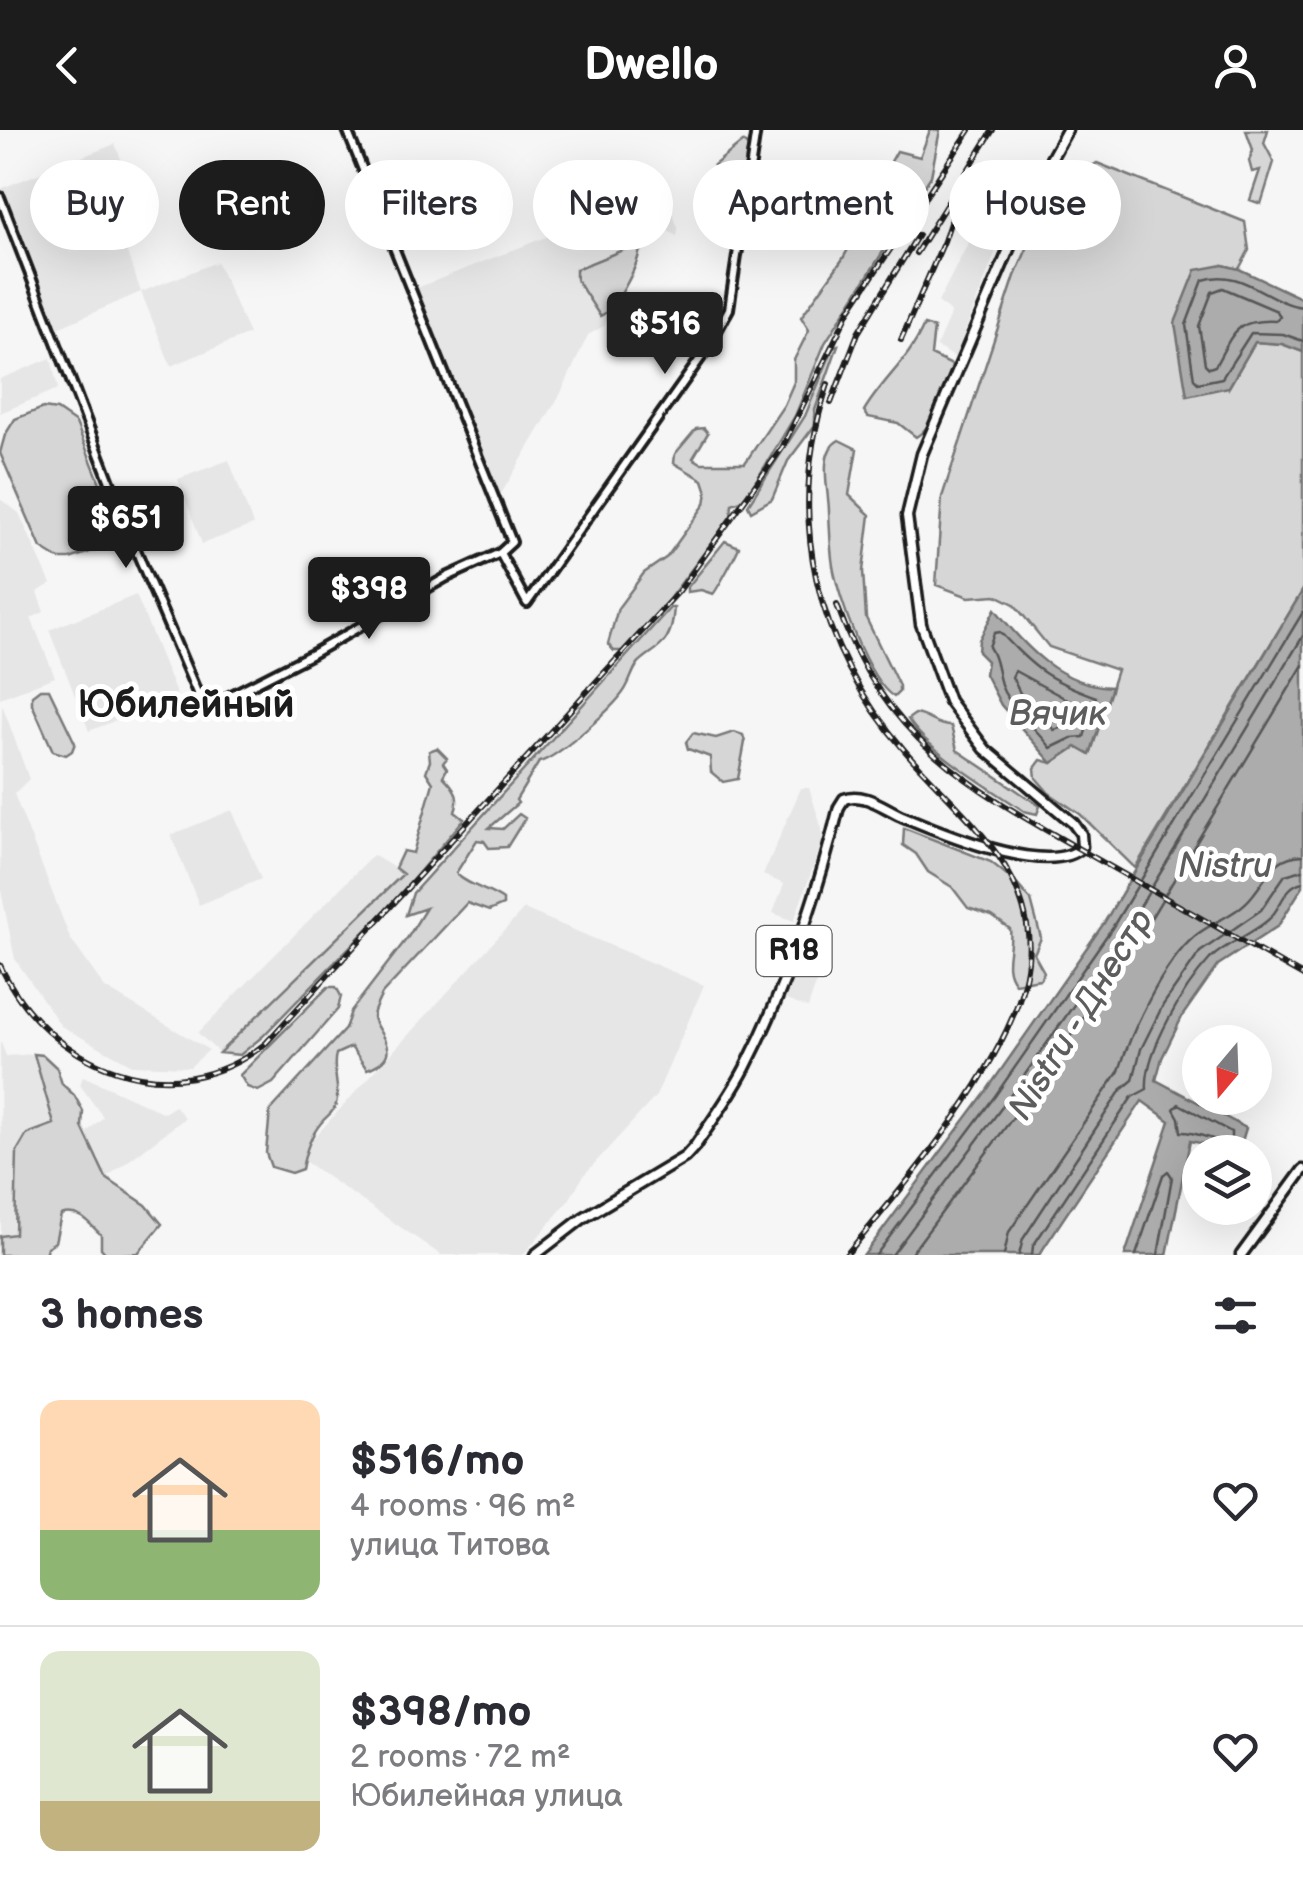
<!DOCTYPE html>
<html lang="en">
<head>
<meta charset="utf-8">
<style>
	:root { --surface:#fff; --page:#f7f7f7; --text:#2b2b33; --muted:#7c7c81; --line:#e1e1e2; --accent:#1c1c1c }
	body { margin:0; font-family:"Balsamiq Sans",sans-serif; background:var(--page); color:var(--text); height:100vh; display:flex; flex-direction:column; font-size:38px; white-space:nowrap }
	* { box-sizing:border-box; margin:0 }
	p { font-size:32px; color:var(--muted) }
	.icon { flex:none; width:55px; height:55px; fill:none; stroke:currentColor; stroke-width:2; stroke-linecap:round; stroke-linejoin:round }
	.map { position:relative; height:1125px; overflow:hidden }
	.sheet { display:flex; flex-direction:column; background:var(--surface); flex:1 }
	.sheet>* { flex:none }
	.guide { position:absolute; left:30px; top:30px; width:1245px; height:90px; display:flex; gap:20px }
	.needle { width:65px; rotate:199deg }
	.controls { position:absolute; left:1182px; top:895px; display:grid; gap:20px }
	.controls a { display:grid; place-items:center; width:90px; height:90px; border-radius:50%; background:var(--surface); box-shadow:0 10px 40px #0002; font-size:50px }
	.price { position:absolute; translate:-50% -85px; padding:0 22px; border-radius:10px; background:var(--accent); color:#fff; font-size:32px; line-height:65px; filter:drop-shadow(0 2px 5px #0008) }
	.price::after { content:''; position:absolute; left:50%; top:60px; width:30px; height:22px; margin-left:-15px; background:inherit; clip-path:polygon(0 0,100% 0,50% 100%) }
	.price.active { background:#222; color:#fff }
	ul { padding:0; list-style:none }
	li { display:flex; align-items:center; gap:30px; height:250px; padding:0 40px }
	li+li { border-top:2px solid var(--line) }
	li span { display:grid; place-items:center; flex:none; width:280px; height:200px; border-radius:20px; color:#555 }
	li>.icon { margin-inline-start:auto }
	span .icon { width:120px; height:120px; fill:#fffc; stroke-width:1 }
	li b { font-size:42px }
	h2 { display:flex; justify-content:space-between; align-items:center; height:120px; padding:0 40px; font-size:42px }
	.tag { padding:0 35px; border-radius:45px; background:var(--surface); box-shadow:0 10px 40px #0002; font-size:35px; line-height:90px }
	.tag.active { background:var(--accent); color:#fff }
	header { display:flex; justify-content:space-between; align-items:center; height:130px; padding:0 40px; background:var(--accent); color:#fff; font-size:45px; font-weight:800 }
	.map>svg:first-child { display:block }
	.built { fill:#e6e6e6 }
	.green { fill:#d6d6d6; stroke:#797979; stroke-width:2.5 }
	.water { fill:#acacac; stroke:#727272; stroke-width:2.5 }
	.pier { fill:#f6f6f6 }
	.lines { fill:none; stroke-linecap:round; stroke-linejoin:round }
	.shore { stroke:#565656; stroke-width:2.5 }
	.minor-casing { stroke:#1c1c1c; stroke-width:14 }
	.major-casing { stroke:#1c1c1c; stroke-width:15 }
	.minor { stroke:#fff; stroke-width:6 }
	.major { stroke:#fff; stroke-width:8 }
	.rail-casing { stroke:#1c1c1c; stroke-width:6 }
	.rail { stroke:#fff; stroke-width:2.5; stroke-dasharray:8; stroke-linecap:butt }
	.labels { text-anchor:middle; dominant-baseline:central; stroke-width:10; stroke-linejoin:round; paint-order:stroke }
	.shield { fill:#fff; stroke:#606060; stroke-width:2.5 }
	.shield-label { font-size:30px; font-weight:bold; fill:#1c1c1c }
	.water-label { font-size:35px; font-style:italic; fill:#5d5d5d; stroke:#fff }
	.quarter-label { font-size:38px; font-weight:bold; fill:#1c1c1c; stroke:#fff }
</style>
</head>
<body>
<header><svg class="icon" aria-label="back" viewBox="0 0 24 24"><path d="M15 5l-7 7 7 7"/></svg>Dwello<svg class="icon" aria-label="person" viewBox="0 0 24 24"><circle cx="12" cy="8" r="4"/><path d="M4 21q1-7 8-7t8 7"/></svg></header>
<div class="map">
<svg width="1303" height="1125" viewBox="0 0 1303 1125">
	<rect width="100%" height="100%" fill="#f6f6f6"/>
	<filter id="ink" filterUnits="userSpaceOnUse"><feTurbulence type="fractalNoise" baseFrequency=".01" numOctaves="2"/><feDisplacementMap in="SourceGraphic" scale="20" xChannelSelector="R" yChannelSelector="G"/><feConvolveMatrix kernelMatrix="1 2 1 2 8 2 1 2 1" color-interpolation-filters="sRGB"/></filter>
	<g filter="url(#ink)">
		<!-- built -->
		<path class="built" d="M115 14 142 80 116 91 141 162 217 132 249 204 171 236 141 162 58 198 2 58Z
			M658 63 673 84 678 98 677 106 659 96 652 115 647 114 604 196 588 205 561 263 501 364 495 365 414 159Z
			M978 94 1003 103 955 227 936 217 951 183 938 172Z
			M51 228 58 259 0 283V249Z
			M229 330 253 395 202 414 178 349Z
			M0 369 19 383 51 454 37 462 44 482 31 488 55 547 0 568Z
			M136 465 177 566 89 601 49 500Z
			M2 574 29 649 14 664 70 808 105 858 209 920 190 937 132 935 61 896 15 829 0 756Z
			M801 658H809L822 699V712L794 791 773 783 784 754 763 745Z
			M232 680 261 749 199 775 171 705Z
			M373 725 403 743 219 923 198 903Z
			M524 779 704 855 656 966 584 1045 569 1070 523 1125H441L297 1026Z
			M794 825 822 835 808 878 778 867Z
			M0 910 6 926 34 924 54 994 27 1004 17 1021 15 1105 1 1106Z
			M83 946 164 983 175 976 185 988 106 1048 85 1004 103 987 80 955Z"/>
		<!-- green -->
		<path class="green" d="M930 0H940L931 46 825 213 795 286 767 333 748 364 741 371 732 374 731 387 669 469 622 521H614L608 514 618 478 644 443 667 427 705 374 707 362 703 350 674 333 675 324 696 299 704 298 708 303 693 328 701 333H745L784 275 794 252V230L809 200 801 187 842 130 876 69 872 65 897 21 920 27Z
			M1246 0H1268L1264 13 1274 32 1261 74 1250 70 1260 40 1252 42 1249 31 1253 20Z
			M743 12 751 19 744 47H736L714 35Z
			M1097 33 1245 92 1249 120 1239 139 1223 135 1229 257 1255 212 1282 214 1303 222V460L1135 738 1080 684 1049 663 1036 648 1035 638 1041 630 1052 633 1076 617 1090 624 1117 540 1049 517 1014 474 996 465 969 467 936 455 942 367 1015 146 1042 84 1061 56Z
			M635 115 640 118C638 136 616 180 600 186L576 149V139Z
			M924 195 934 198 931 225 952 235C947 257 936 295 916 307L898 293 868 287 864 281C882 250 910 229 924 195Z
			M838 215 815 280V295L788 331 772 369 751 381 748 375 805 286 834 216Z
			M43 278 57 280 76 293 112 383 111 403 101 418 70 429H59L41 418 0 323 5 305 15 289Z
			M839 310 857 319 849 365 870 385 863 441 866 488 899 556V562L894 567C867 550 838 466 833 436 830 417 830 400 829 382 829 361 817 322 839 310Z
			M725 411 739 417C738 421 716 462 713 464L701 460 687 462V458Z
			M670 478H674C673 485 673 494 670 501 664 517 654 520 643 529 634 535 632 547 627 556 619 574 556 629 539 632L516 670 518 673 489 698 503 699 519 684 525 688 507 717 489 718 484 711 477 710 456 743C464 754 490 760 503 770V775L489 781 467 773 382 864C379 871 373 880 373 887 375 902 408 925 367 939L351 917 336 924C331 941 341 957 336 974 334 983 327 985 321 993 310 1006 305 1023 302 1039L291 1043 271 1037 266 1023 270 981 345 899 351 881 408 807 426 778 406 785 413 763Z
			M49 559 75 613 72 621 66 625 53 621 32 574V565L40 559Z
			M915 584C929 586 935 596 951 596L957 620 1040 676 1037 684 1024 681C993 660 926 620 908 589Z
			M734 602 743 605 745 612 738 649 723 652 711 642 710 627 688 619 686 612 693 603 716 608Z
			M437 618 447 628 443 633 447 639 443 646C454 657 461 666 455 682L464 689 399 766 263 906 240 925 219 923 403 744 395 738 403 721 413 723 433 653 426 642 430 631 429 621Z
			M904 698 991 732 1013 750 1031 770 1041 808 1034 824 1044 842 1040 849 1015 853C1001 836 1013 819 1010 799L992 786 968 778 952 757 928 742 916 724 903 715Z
			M328 857H336L341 866 338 879 273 953 258 961 247 957 240 945Z
			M34 924 43 925 57 938 62 954 74 965 83 981 82 997 106 1048 146 1075 162 1094 138 1123 107 1125 101 1118V1105C89 1093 79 1079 61 1085L55 1112 47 1117 45 1125H0V1106L15 1104 17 1021 27 1004 54 994Z"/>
		<!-- water -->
		<path class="water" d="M1223 135 1239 139 1303 169V222L1282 214 1255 212 1229 257 1187 266 1175 193 1196 140Z
			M1303 460V756L1278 796 1218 835 1183 885 1162 928 1156 950 1246 998 1239 1021 1190 1011 1167 1125H1125L1170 991 1142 971 1039 1125H864L987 960 1104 793Z
			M995 479C1026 518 1060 555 1112 557L1090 625 1076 617 1052 633 1001 575 985 544 987 531 978 522 979 510Z"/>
		<!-- pier -->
		<path class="pier" d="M1127 743 1256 816 1251 819 1124 747Z"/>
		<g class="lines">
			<!-- shore -->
			<path class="shore" d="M1223 158 1277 181 1280 187 1276 191C1234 189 1234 203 1215 236L1209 238 1205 234 1199 196 1212 162Z
				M1303 177C1267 173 1242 137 1203 150L1186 195 1194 249 1198 253 1222 248 1251 203 1283 204 1303 211
				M1000 502C1034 539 1049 550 1096 567L1084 607 1072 608 1051 618C1037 599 1016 584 1004 562 996 546 999 531 989 517L994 503Z
				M1015 541 1079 576 1076 593 1054 600 1020 563 1012 547Z
				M1179 974 1231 1002V1011C1218 1014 1197 1001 1181 1002L1179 988 1174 979Z
				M876 1125 995 966 1112 798 1303 482
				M892 1125 1005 973 1123 805 1303 506
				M910 1125 1017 982 1136 813 1303 535
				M1004 1125 1009 1102 1119 941C1131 902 1163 833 1195 806 1212 792 1238 784 1252 766 1269 746 1273 726 1303 725
				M1019 1125 1023 1109 1121 960 1133 950 1141 919 1163 875 1200 822 1261 780 1285 745 1303 740
				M1032 1125 1033 1116 1132 967 1147 959C1144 922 1185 856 1210 829 1226 813 1251 805 1268 790 1281 779 1284 755 1303 752
				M1136 1125 1163 1045 1168 1041 1172 1047 1158 1125"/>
			<!-- minor casing -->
			<g class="minor-casing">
				<path id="minor" d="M0 67 139 427 204 579 312 524 447 447 500 423 512 412 347 0
					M500 423 527 473 707 219 729 179 756 0"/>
			</g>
			<!-- major casing -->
			<g class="major-casing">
				<path id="major" d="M535 1125 583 1088 685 1027 695 1016C712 991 731 965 745 938 787 856 817 766 839 677L844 669C863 661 884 678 902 686 938 701 1050 749 1082 717L1081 704 1073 693 985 619 949 571 921 494 907 386 922 324 1035 58 1067 0
					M1241 1125 1303 1040"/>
			</g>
			<!-- minor -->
			<use href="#minor" class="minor"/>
			<!-- major -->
			<use href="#major" class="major"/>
			<!-- rail casing -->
			<g class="rail-casing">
				<path id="rail" d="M916 123 993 0
					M901 210 944 111 957 72
					M828 254C784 387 815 518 906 622 960 684 1037 739 1028 831 1019 922 905 1056 846 1125
					M831 273 858 203 918 105
					M837 475C887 618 981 663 1104 733 1170 771 1237 808 1303 846
					M0 835C47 937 172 989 266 913L679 461 782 318 849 181 970 0"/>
			</g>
			<!-- rail -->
			<use href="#rail" class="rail"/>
		</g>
	</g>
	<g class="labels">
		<!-- shield labels -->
		<rect class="shield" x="756.5" y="796" width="75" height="50" rx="8"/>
		<g class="shield-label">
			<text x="794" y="821">R18</text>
		</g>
		<!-- water labels -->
		<g class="water-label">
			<text x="1058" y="584">Вячик</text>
			<text x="1225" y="736">Nistru</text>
			<text transform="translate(1081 885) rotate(-58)">Nistru - Днестр</text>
		</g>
		<!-- quarter labels -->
		<g class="quarter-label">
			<text x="186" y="575">Юбилейный</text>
		</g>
	</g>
</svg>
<div class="controls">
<a><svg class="needle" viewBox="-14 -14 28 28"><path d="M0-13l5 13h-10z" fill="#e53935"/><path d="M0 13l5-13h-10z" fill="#7c7c81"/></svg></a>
<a><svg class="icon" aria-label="layers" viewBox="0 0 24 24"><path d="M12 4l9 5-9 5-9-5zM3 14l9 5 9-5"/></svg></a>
</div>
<b class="price active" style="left:665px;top:247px">$516</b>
<b class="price" style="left:126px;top:441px">$651</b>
<b class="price" style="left:369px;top:512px">$398</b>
<div class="guide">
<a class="tag">Buy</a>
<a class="tag active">Rent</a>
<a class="tag">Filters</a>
<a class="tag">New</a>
<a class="tag">Apartment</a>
<a class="tag">House</a>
</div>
</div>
<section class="sheet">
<h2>3 homes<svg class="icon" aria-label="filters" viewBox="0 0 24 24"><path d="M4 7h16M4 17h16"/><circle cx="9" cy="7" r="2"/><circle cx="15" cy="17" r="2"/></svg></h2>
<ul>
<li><span style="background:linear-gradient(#ffd9b3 65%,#8fb573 0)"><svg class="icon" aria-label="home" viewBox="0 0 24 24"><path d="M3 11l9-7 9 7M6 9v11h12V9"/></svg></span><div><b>$516/mo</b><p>4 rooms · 96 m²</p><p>улица Титова</p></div><svg class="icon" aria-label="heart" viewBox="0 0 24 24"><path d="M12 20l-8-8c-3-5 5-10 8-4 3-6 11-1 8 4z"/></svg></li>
<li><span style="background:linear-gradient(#dfe7d0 75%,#c2b280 0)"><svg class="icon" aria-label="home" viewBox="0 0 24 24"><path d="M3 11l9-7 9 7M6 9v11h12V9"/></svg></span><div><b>$398/mo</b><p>2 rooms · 72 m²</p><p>Юбилейная улица</p></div><svg class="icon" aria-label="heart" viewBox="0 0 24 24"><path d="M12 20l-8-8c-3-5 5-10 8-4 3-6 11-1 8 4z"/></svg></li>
</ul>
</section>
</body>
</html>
